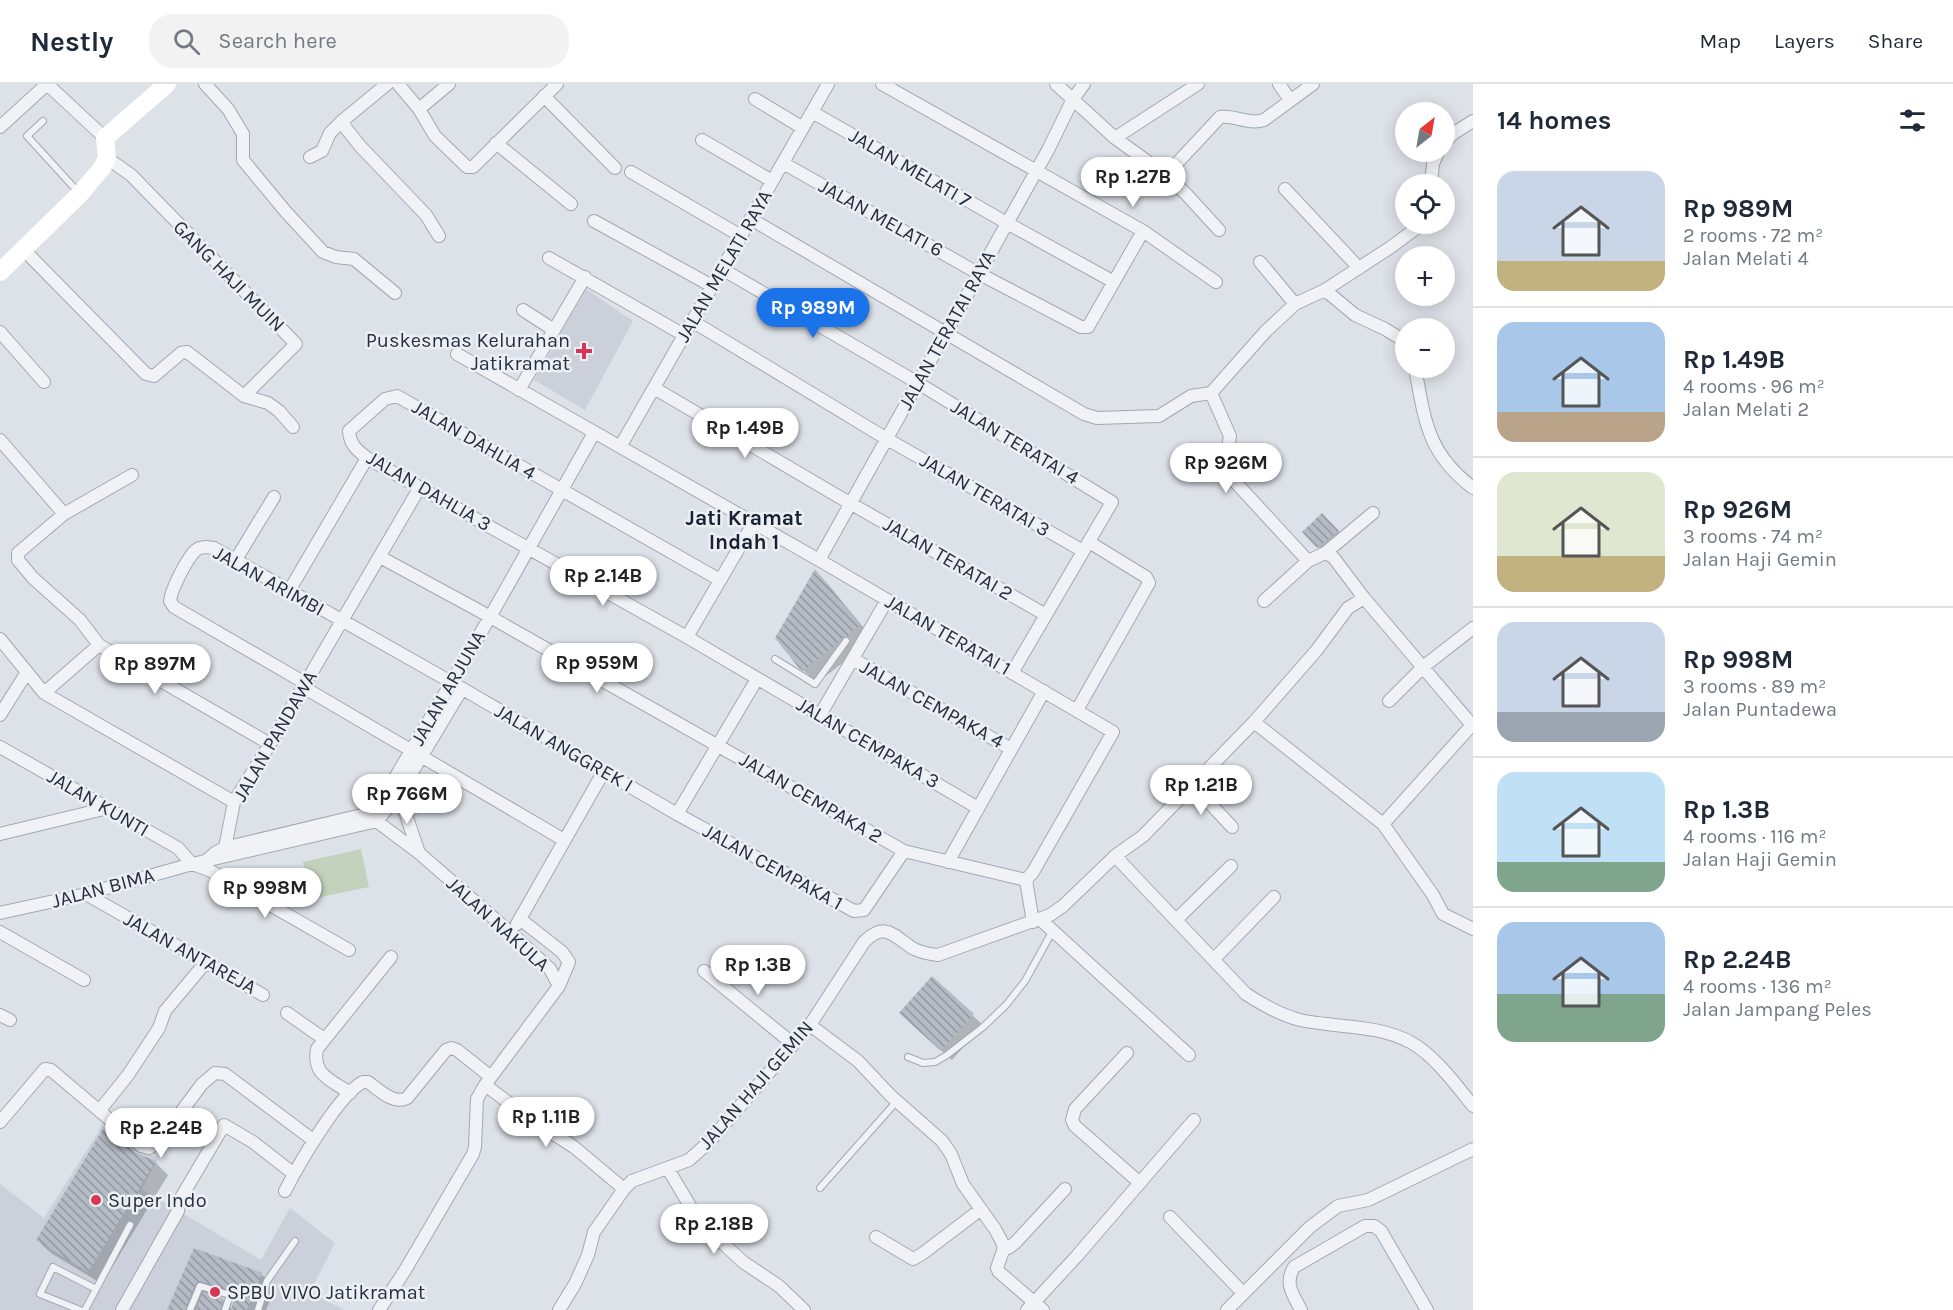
<!DOCTYPE html>
<html lang="en">
<head>
<meta charset="utf-8">
<style>
	:root { --surface:#fff; --page:#f2f2f3; --text:#1f2937; --muted:#747a83; --line:#e0e1e3; --accent:#1a73e8 }
	body { margin:0; font-family:Karla,sans-serif; background:var(--page); color:var(--text); height:100vh; display:flex; flex-direction:column; font-size:22px; white-space:nowrap }
	* { box-sizing:border-box; margin:0 }
	p { font-size:20px; color:var(--muted) }
	.icon { flex:none; width:33px; height:33px; fill:none; stroke:currentColor; stroke-width:2; stroke-linecap:round; stroke-linejoin:round }
	.map { position:relative; flex:1; overflow:hidden }
	.drawer { display:flex; flex-direction:column; background:var(--surface); width:480px }
	.drawer>* { flex:none }
	.needle { width:39px; rotate:31deg }
	.buttons { position:absolute; left:1395px; top:18px; display:grid; gap:12px }
	.buttons a { display:grid; place-items:center; width:60px; height:60px; border-radius:50%; background:var(--surface); box-shadow:0 3px 15px #0003; font-size:30px }
	.price { position:absolute; translate:-50% -51px; padding:0 14px; border-radius:21px; background:#fff; color:#222; font-size:20px; line-height:39px; filter:drop-shadow(0 2px 3px #0008) }
	.price::after { content:''; position:absolute; left:50%; top:36px; width:18px; height:14px; margin-left:-9px; background:inherit; clip-path:polygon(0 0,100% 0,50% 100%) }
	.price.on { background:var(--accent); color:#fff }
	ul { padding:0; list-style:none }
	li { display:flex; align-items:center; gap:18px; height:150px; padding:0 24px }
	li+li { border-top:2px solid var(--line) }
	li span { display:grid; place-items:center; flex:none; width:168px; height:120px; border-radius:18px; color:#555 }
	li>.icon { margin-inline-start:auto }
	span .icon { width:72px; height:72px; fill:#fffc; stroke-width:1 }
	li b { font-size:26px }
	h2 { display:flex; justify-content:space-between; align-items:center; height:72px; padding:0 24px; font-size:26px }
	header { display:flex; align-items:center; gap:36px; box-sizing:border-box; height:84px; padding:0 30px; background:var(--surface); border-bottom:2px solid var(--line) }
	header strong { font-size:28px }
	nav { display:flex; gap:33px; margin-inline-start:auto; font-size:21px }
	.search { width:420px; height:54px; background:var(--page); display:flex; align-items:center; gap:15px; box-sizing:border-box; padding:0 21px; border-radius:24px; color:var(--muted); font-size:22px }
	main { display:flex; flex:1; min-height:0 }
	.map>svg:first-child { display:block }
	.built { fill:#cbd0da }
	.grass { fill:#c3d2bd }
	.shadow { fill:#0003; fill-rule:evenodd }
	.building { fill:url(#building-back-hatch) }
	.lines { fill:none; stroke-linecap:round; stroke-linejoin:round }
	.lane-casing { stroke:#a2a8b2; stroke-width:8 }
	.street-casing { stroke:#a2a8b2; stroke-width:14 }
	.lane { stroke:#f0f2f6; stroke-width:6 }
	.street { stroke:#f0f2f6; stroke-width:12 }
	.secondary { stroke:#fff; stroke-width:18 }
	.poi-dot { fill:#d73754; stroke:#ecf0f5; stroke-width:2 }
	.labels { text-anchor:middle; dominant-baseline:central; stroke-width:5; stroke-linejoin:round; paint-order:stroke }
	.street-label { font-size:20px; fill:#252f3f; stroke:#ecf0f5 }
	.poi-label { font-size:20px; fill:#252f3f; stroke:#ecf0f5; text-anchor:start }
	.neighbourhood-label { font-size:21px; font-weight:bold; fill:#182130; stroke:#ecf0f5 }
</style>
</head>
<body>
<header>
<strong>Nestly</strong>
<div class="search"><svg class="icon" aria-label="search" viewBox="0 0 24 24"><circle cx="10" cy="10" r="6"/><path d="M15 15l6 6"/></svg>Search here</div>
<nav><a>Map</a><a>Layers</a><a>Share</a></nav>
</header>
<main>
<div class="map">
<svg width="1473" height="1226" viewBox="0 0 1473 1226">
	<defs>
		<pattern id="building-back-hatch" width="6" height="6" patternUnits="userSpaceOnUse" patternTransform="scale(1.5)"><rect width="6" height="6" fill="#b4bbc5"/><path d="M-1 5l2 2M0 0l6 6M5-1l2 2" fill="none" stroke="#9298a1"/></pattern>
	</defs>
	<rect width="100%" height="100%" fill="#dde1e8"/>
	<!-- built -->
	<path class="built" d="M586 205 633 237 585 326 534 296Z
		M102 1042 158 1075 142 1105 261 1176 290 1124 335 1159 310 1208 344 1226H0V1100L44 1134Z"/>
	<!-- grass -->
	<path class="grass" d="M361 765 369 803 311 815 303 778Z"/>
	<!-- shadow -->
	<path class="shadow" d="M1322 431 1344 454 1324 469 1304 448Z
		M815 487 828 500 873 555 817 599 800 583Z
		M932 894 983 941 952 976 910 939Z
		M155 1078 168 1091 102 1200 51 1169 37 1156Z
		M195 1166 262 1191 275 1204 266 1226H169ZM216 1210 235 1216 232 1225 223 1216 208 1212Z"/>
	<!-- building -->
	<path class="building" d="M1322 429 1339 447 1317 464 1302 448Z
		M815 485 860 541 847 552 843 553 838 559 803 587 799 584 775 554Z
		M932 892 974 930 941 967 899 929Z
		M103 1045 120 1055 136 1069 156 1077 88 1188 36 1156Z
		M194 1164 262 1189 247 1226H231L235 1212 233 1207 200 1197 195 1200 185 1226H167Z
		M203 1208 223 1214 220 1226H196Z"/>
	<g class="lines">
		<!-- lane casing -->
		<g class="lane-casing">
			<path id="lane" d="M43 37 27 52 79 109
				M775 575 815 600 846 557
				M908 973 923 979 935 978 947 971 983 943 1006 921 1025 897 1052 848
				M820 1104 897 1017
				M80 1226 40 1210 53 1183 96 1205
				M85 1226 130 1141
				M190 1226 200 1202 230 1211 225 1226
				M258 1226 267 1197 295 1157"/>
		</g>
		<!-- street casing -->
		<g class="street-casing">
			<path id="street" d="M47 0 105 54
				M205 0 228 25 243 50V76L286 128 323 168 336 173 354 175 395 209
				M387 0 341 38 360 62 426 131 439 152
				M398 0 419 25 435 52 467 83H473L557 0
				M1056 0 1115 54 1166 91 1187 111 1219 146
				M1279 0 1290 16
				M544 12 615 84
				M755 15 803 44
				M419 25 449 0
				M812 28 1007 139 1114 198
				M0 43 47 0
				M1115 54 1198 0
				M702 56 772 97
				M496 59 571 120
				M1444 59 1454 49 1473 37
				M310 73 322 67 330 49 341 38
				M107 74 131 91 296 260 244 312
				M783 79 976 188 1081 243H1088L1143 147 882 0
				M631 88 741 152
				M1166 91 1220 33C1236 31 1248 41 1264 36L1313 0
				M1431 100 1433 80 1438 68
				M1285 105 1359 184
				M751 135 1084 330 1097 334 1159 332 1191 312 1211 309 1266 247 1295 220 1325 206 1391 163 1422 140
				M594 137 712 202
				M1143 147 1216 198
				M24 166 146 290 154 292 181 269 187 268 244 312 268 319 279 327 293 343
				M549 174 684 251
				M1260 178 1295 220
				M722 185 918 299 1112 418 1012 589
				M1325 206 1355 231 1385 245 1406 258
				M523 226 554 246
				M692 237 887 355 1083 467
				M0 248 44 298
				M1415 284C1425 337 1427 369 1473 404
				M654 304 841 414 1046 531
				M519 306 585 193
				M1211 309 1230 352 1225 380 1227 389 1308 477
				M0 356 64 430
				M620 363 828 0
				M1325 469 1373 429
				M380 473 476 525 904 767
				M819 476 1048 66 1073 15 1084 0
				M235 477 274 413
				M720 496 397 312 385 315 349 347C350 361 357 366 367 374L685 552 978 724
				M289 507 367 374
				M1264 517 1308 477 1325 469 1333 473 1364 514
				M687 553 753 440
				M0 555 44 609 234 718
				M99 561 80 536 33 494 18 476V469L64 430 132 391
				M853 575 1011 665
				M305 599 174 523 170 517C171 506 187 474 196 466 201 462 207 463 214 464L451 598 677 730 854 827 864 826 904 767 1026 796 1033 788 1113 648 819 476 457 270
				M303 603 564 756
				M44 609 99 561 270 660
				M1389 617 1423 583 1473 544
				M1077 626 1149 499 1146 493 1089 458
				M0 631 27 588
				M820 631 887 516
				M1254 638 1383 740 1433 811 1443 830 1473 845
				M0 663 178 764 192 780 209 786 349 866
				M1193 701 1232 743
				M395 708 399 710 419 769
				M677 730 757 595
				M371 733 419 769 511 849 550 885 559 902
				M0 750 108 724
				M224 769 234 718 270 660 420 403
				M1115 772 1246 910C1263 921 1280 931 1300 936 1337 944 1378 940 1412 959 1435 972 1457 1002 1473 1022
				M206 777 215 769 224 764 366 730 389 704 490 533 594 349
				M948 778 1044 607
				M1026 796 1033 838
				M86 810 263 911
				M0 829 86 810 192 780 377 737 399 710 462 605
				M1041 836 1189 971
				M1176 836 1231 782
				M517 840 604 687
				M0 848 84 896
				M1214 875 1274 813
				M704 887 793 960
				M287 929 324 955
				M0 931 10 936
				M810 941 858 977 891 1012 942 1057 951 1070 963 1100 995 1145 1002 1158 1004 1164 997 1184 999 1188 1043 1226
				M1127 969 1075 1025 1072 1036 1075 1042 1140 1099
				M485 1001 532 1036 574 1063 624 1105
				M350 1009C331 996 312 991 317 965L391 873
				M100 1026 128 991 159 944 165 927 206 878
				M0 1038 45 985 51 986 141 1062 149 1064 158 1059 202 1000 215 989 225 990 313 1056
				M668 1085 699 1137 743 1178 779 1202 804 1226
				M285 1107 294 1090
				M1170 1133 1243 1209
				M876 1153 913 1175 922 1170 980 1126
				M1004 1164H1008L1015 1159 1065 1105
				M122 1226 178 1127 179 1117 224 1041 253 1058 294 1090C307 1067 341 1009 363 998H368C379 1006 394 1021 407 1014L446 966 451 964 457 966 491 993
				M379 1226 404 1188 473 1070 475 1063 477 1015 485 1001 559 902 569 878 562 868 520 835
				M559 1226 575 1200 588 1171 594 1148 624 1105 632 1097 689 1076 709 1058 810 941 864 858C886 836 894 853 914 865 922 869 929 870 938 871L1050 831 1063 822 1115 772 1143 752 1254 638 1316 567 1348 524 1364 514 1472 641 1383 740
				M1027 1226 1076 1173 1194 1036
				M1227 1226 1310 1143 1338 1122 1368 1116 1473 1065
				M1301 1226C1293 1210 1284 1200 1294 1183L1365 1142H1374L1381 1147 1427 1226"/>
		</g>
		<!-- lane -->
		<use href="#lane" class="lane"/>
		<!-- street -->
		<use href="#street" class="street"/>
		<!-- secondary -->
		<path class="secondary" d="M0 188 80 110 102 84 107 74 105 54 167 0"/>
	</g>
	<!-- markers -->
	<g class="poi-dot">
		<path d="M581 258h6v6h6v6h-6v6h-6v-6h-6v-6h6z"/>
		<circle cx="96" cy="1116" r="6"/>
		<circle cx="215" cy="1208" r="6"/>
	</g>
	<g class="labels">
		<!-- street labels -->
		<g class="street-label">
			<text transform="translate(910 84) rotate(30)">JALAN MELATI 7</text>
			<text transform="translate(881 134) rotate(29)">JALAN MELATI 6</text>
			<text transform="translate(724 182) rotate(-60)">JALAN MELATI RAYA</text>
			<text transform="translate(229 192) rotate(45)">GANG HAJI MUIN</text>
			<text transform="translate(947 246) rotate(-61)">JALAN TERATAI RAYA</text>
			<text transform="translate(474 356) rotate(30)">JALAN DAHLIA 4</text>
			<text transform="translate(1015 358) rotate(31)">JALAN TERATAI 4</text>
			<text transform="translate(429 407) rotate(30)">JALAN DAHLIA 3</text>
			<text transform="translate(985 411) rotate(30)">JALAN TERATAI 3</text>
			<text transform="translate(948 475) rotate(30)">JALAN TERATAI 2</text>
			<text transform="translate(269 497) rotate(29)">JALAN ARIMBI</text>
			<text transform="translate(948 551) rotate(30)">JALAN TERATAI 1</text>
			<text transform="translate(448 604) rotate(-60)">JALAN ARJUNA</text>
			<text transform="translate(932 620) rotate(29)">JALAN CEMPAKA 4</text>
			<text transform="translate(275 652) rotate(-60)">JALAN PANDAWA</text>
			<text transform="translate(868 659) rotate(30)">JALAN CEMPAKA 3</text>
			<text transform="translate(564 664) rotate(30)">JALAN ANGGREK I</text>
			<text transform="translate(811 714) rotate(30)">JALAN CEMPAKA 2</text>
			<text transform="translate(98 719) rotate(30)">JALAN KUNTI</text>
			<text transform="translate(773 783) rotate(29)">JALAN CEMPAKA 1</text>
			<text transform="translate(103 804) rotate(-15)">JALAN BIMA</text>
			<text transform="translate(498 840) rotate(42)">JALAN NAKULA</text>
			<text transform="translate(190 869) rotate(29)">JALAN ANTAREJA</text>
			<text transform="translate(756 1001) rotate(-49)">JALAN HAJI GEMIN</text>
		</g>
		<!-- poi labels -->
		<g class="poi-label">
			<text x="570" y="256" text-anchor="end">Puskesmas Kelurahan<tspan x="570" dy="23">Jatikramat</tspan></text>
			<text x="108" y="1116">Super Indo</text>
			<text x="227" y="1208">SPBU VIVO Jatikramat</text>
		</g>
		<!-- neighbourhood labels -->
		<g class="neighbourhood-label">
			<text x="744" y="434">Jati Kramat<tspan x="744" dy="24">Indah 1</tspan></text>
		</g>
	</g>
</svg>
<div class="buttons">
<a><svg class="needle" viewBox="-14 -14 28 28"><path d="M0-13l5 13h-10z" fill="#e53935"/><path d="M0 13l5-13h-10z" fill="#747a83"/></svg></a>
<a><svg class="icon" aria-label="locate" viewBox="0 0 24 24"><circle cx="12" cy="12" r="6"/><path d="M12 2v4M12 18v4M2 12h4M18 12h4"/></svg></a>
<a>+</a>
<a>−</a>
</div>
<b class="price" style="left:1133px;top:124px">Rp 1.27B</b>
<b class="price on" style="left:813px;top:255px">Rp 989M</b>
<b class="price" style="left:745px;top:375px">Rp 1.49B</b>
<b class="price" style="left:1226px;top:410px">Rp 926M</b>
<b class="price" style="left:603px;top:523px">Rp 2.14B</b>
<b class="price" style="left:597px;top:610px">Rp 959M</b>
<b class="price" style="left:155px;top:611px">Rp 897M</b>
<b class="price" style="left:1201px;top:732px">Rp 1.21B</b>
<b class="price" style="left:407px;top:741px">Rp 766M</b>
<b class="price" style="left:265px;top:835px">Rp 998M</b>
<b class="price" style="left:758px;top:912px">Rp 1.3B</b>
<b class="price" style="left:546px;top:1064px">Rp 1.11B</b>
<b class="price" style="left:161px;top:1075px">Rp 2.24B</b>
<b class="price" style="left:714px;top:1171px">Rp 2.18B</b>
</div>
<section class="drawer">
<h2>14 homes<svg class="icon" aria-label="filters" viewBox="0 0 24 24"><path d="M4 7h16M4 17h16"/><circle cx="9" cy="7" r="2"/><circle cx="15" cy="17" r="2"/></svg></h2>
<ul>
<li><span style="background:linear-gradient(#c9d6e8 75%,#c2b280 0)"><svg class="icon" aria-label="home" viewBox="0 0 24 24"><path d="M3 11l9-7 9 7M6 9v11h12V9"/></svg></span><div><b>Rp 989M</b><p>2 rooms · 72 m²</p><p>Jalan Melati 4</p></div></li>
<li><span style="background:linear-gradient(#a9c7e8 75%,#b9a48a 0)"><svg class="icon" aria-label="home" viewBox="0 0 24 24"><path d="M3 11l9-7 9 7M6 9v11h12V9"/></svg></span><div><b>Rp 1.49B</b><p>4 rooms · 96 m²</p><p>Jalan Melati 2</p></div></li>
<li><span style="background:linear-gradient(#dfe7d0 70%,#c2b280 0)"><svg class="icon" aria-label="home" viewBox="0 0 24 24"><path d="M3 11l9-7 9 7M6 9v11h12V9"/></svg></span><div><b>Rp 926M</b><p>3 rooms · 74 m²</p><p>Jalan Haji Gemin</p></div></li>
<li><span style="background:linear-gradient(#c9d6e8 75%,#9aa5b1 0)"><svg class="icon" aria-label="home" viewBox="0 0 24 24"><path d="M3 11l9-7 9 7M6 9v11h12V9"/></svg></span><div><b>Rp 998M</b><p>3 rooms · 89 m²</p><p>Jalan Puntadewa</p></div></li>
<li><span style="background:linear-gradient(#bfe0f5 75%,#7fa58c 0)"><svg class="icon" aria-label="home" viewBox="0 0 24 24"><path d="M3 11l9-7 9 7M6 9v11h12V9"/></svg></span><div><b>Rp 1.3B</b><p>4 rooms · 116 m²</p><p>Jalan Haji Gemin</p></div></li>
<li><span style="background:linear-gradient(#a9c7e8 60%,#7fa58c 0)"><svg class="icon" aria-label="home" viewBox="0 0 24 24"><path d="M3 11l9-7 9 7M6 9v11h12V9"/></svg></span><div><b>Rp 2.24B</b><p>4 rooms · 136 m²</p><p>Jalan Jampang Peles</p></div></li>
</ul>
</section>
</main>
</body>
</html>
